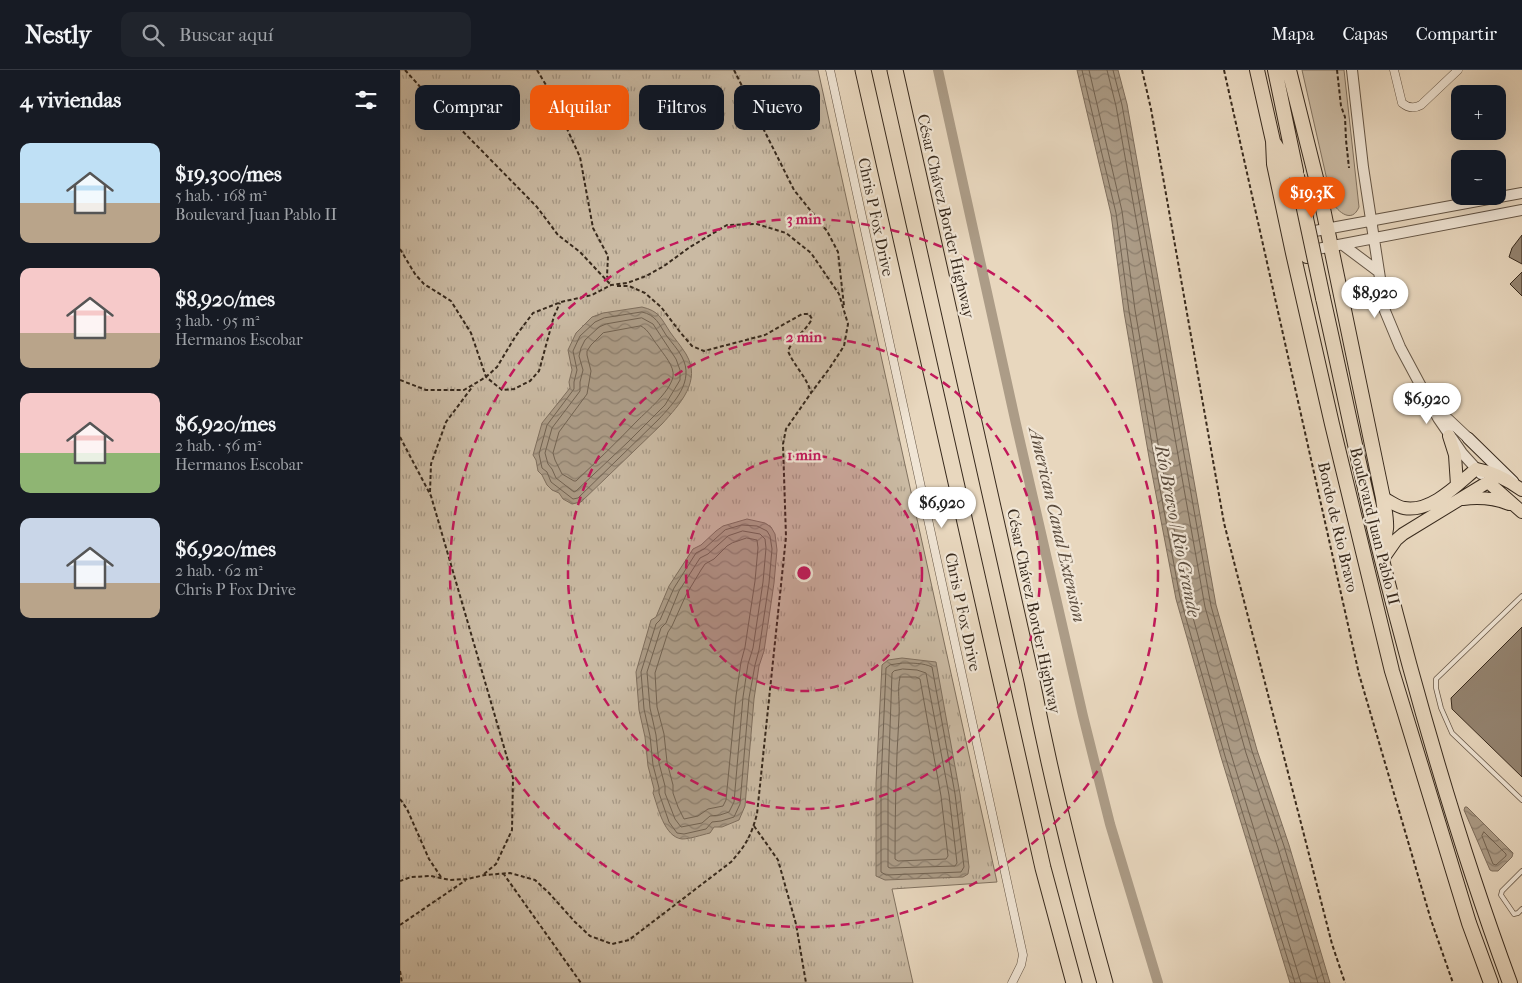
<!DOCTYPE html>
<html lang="es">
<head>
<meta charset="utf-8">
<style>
	:root { --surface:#171b24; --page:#20242c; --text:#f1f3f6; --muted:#9ea1a6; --line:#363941; --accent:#ea580c }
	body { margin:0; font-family:"IM FELL French Canon",serif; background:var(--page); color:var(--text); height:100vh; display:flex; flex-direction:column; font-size:19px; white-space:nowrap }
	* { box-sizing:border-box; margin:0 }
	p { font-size:16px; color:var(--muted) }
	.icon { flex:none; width:28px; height:28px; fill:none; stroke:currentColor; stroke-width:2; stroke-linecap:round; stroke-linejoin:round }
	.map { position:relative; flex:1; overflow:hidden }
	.panel { display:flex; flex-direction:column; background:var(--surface); width:400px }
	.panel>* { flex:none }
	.hud { position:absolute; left:15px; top:15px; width:475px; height:45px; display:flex; gap:10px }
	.tools { position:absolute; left:1051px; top:15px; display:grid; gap:10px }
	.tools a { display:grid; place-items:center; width:55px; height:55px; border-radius:10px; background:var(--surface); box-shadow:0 5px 20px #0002; font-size:25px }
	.price { position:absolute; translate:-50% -42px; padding:0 11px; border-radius:18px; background:#fff; color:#222; font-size:16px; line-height:32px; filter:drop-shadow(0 1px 2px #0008) }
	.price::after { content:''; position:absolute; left:50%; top:30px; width:15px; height:11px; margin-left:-8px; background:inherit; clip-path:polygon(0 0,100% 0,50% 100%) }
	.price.on { background:var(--accent); color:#fff }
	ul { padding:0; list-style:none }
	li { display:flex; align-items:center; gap:15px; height:125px; padding:0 20px }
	li span { display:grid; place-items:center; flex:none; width:140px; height:100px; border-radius:10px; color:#555 }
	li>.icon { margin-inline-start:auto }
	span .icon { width:60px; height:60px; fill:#fffc; stroke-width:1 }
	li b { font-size:21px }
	h2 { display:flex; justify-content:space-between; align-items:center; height:60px; padding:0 20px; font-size:21px }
	.chip { padding:0 18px; border-radius:10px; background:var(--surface); box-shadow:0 5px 20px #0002; font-size:18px; line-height:45px }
	.chip.on { background:var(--accent); color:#fff }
	header { display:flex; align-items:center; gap:30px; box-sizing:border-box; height:70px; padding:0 25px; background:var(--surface); border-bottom:1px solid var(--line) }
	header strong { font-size:24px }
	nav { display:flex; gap:28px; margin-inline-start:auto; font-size:18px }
	.search { width:350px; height:45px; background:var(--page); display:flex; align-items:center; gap:12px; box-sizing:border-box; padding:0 18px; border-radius:10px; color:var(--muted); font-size:19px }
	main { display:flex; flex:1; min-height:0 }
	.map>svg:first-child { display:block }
	.grass { fill:url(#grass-tufts); stroke:#817260 }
	.green { fill:#cabaa3; stroke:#817260 }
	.water { fill:url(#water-waves); stroke:#7e6e5d }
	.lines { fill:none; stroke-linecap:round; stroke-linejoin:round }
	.shore { stroke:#726352; stroke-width:1 }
	.canal { stroke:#ac9c87; stroke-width:10 }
	.building { fill:#948471; stroke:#382a1d }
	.service-casing { stroke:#645545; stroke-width:5.5 }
	.minor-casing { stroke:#645545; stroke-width:9 }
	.tertiary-casing { stroke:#645545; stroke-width:12 }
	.secondary-casing { stroke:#382a1d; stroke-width:13 }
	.primary-casing { stroke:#382a1d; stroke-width:14 }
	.trunk-casing { stroke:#382a1d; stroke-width:16 }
	.motorway-casing { stroke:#382a1d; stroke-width:17 }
	.path { stroke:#382a1d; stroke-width:2; stroke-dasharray:4 2.5; stroke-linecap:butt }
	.service { stroke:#f0e5d5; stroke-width:4 }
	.minor { stroke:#f0e5d5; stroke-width:8 }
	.tertiary { stroke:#f0e5d5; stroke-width:10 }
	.secondary { stroke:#f0e5d5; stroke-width:11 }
	.primary { stroke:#e8d7be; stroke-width:12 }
	.trunk { stroke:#e8d7be; stroke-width:14 }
	.motorway { stroke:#e8d7be; stroke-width:15 }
	.trunk-bridge-casing { stroke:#382a1d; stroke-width:16; stroke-linecap:butt }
	.trunk-bridge { stroke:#e8d7be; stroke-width:14 }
	.ring { fill:none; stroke:#c2185b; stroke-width:2.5; stroke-dasharray:9 6 }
	.labels { text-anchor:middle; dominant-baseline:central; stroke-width:4.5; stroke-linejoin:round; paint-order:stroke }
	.street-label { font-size:16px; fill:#382a1d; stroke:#f0e5d5 }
	.water-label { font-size:18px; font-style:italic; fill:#5b4c3d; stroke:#f0e5d5 }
	.centre { fill:#c2185b; stroke:#f0e5d5; stroke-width:2.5 }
	.ring-label { font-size:15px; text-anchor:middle; font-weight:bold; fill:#c2185b; stroke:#f0e5d5; stroke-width:4.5; stroke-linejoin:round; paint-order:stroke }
</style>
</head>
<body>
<header>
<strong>Nestly</strong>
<div class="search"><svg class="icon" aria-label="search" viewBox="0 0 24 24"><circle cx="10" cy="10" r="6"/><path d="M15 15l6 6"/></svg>Buscar aquí</div>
<nav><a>Mapa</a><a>Capas</a><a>Compartir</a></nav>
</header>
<main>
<section class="panel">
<h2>4 viviendas<svg class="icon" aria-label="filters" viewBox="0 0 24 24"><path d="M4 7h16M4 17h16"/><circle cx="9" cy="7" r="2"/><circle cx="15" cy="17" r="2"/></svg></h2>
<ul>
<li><span style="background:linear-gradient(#bfe0f5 60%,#b9a48a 0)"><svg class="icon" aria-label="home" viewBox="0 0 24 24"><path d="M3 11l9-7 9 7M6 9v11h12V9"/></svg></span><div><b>$19,300/mes</b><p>5 hab. · 168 m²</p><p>Boulevard Juan Pablo II</p></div></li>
<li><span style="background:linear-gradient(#f6c9c9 65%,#b9a48a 0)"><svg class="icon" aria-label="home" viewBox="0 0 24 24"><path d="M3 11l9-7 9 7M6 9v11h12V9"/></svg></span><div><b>$8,920/mes</b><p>3 hab. · 95 m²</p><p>Hermanos Escobar</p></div></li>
<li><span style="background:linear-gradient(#f6c9c9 60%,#8fb573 0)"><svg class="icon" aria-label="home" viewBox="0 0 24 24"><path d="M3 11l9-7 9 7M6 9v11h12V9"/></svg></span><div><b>$6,920/mes</b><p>2 hab. · 56 m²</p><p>Hermanos Escobar</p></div></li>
<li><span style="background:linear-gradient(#c9d6e8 65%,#b9a48a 0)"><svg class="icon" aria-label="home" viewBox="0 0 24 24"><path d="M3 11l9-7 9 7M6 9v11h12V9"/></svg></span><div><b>$6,920/mes</b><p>2 hab. · 62 m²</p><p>Chris P Fox Drive</p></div></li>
</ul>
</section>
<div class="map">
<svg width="1122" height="913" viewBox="0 0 1122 913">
	<defs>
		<pattern id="grass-tufts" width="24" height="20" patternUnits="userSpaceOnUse" patternTransform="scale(1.25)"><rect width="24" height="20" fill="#cabaa3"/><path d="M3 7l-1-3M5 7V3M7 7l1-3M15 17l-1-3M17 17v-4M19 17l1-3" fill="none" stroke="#a59784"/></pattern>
		<pattern id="water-waves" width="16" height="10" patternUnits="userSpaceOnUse" patternTransform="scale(1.25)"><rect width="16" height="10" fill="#ac9c87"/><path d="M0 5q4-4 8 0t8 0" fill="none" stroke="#8d7f6e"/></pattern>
	</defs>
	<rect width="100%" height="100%" fill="#e8d7be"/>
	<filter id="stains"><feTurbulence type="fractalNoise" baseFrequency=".004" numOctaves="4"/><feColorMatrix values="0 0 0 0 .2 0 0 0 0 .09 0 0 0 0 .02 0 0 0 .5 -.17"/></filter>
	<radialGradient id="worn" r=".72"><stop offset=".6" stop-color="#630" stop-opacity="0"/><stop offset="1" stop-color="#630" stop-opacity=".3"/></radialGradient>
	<!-- grass -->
	<path class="grass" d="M0 0H418L597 812 492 819 513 913H0Z"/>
	<!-- green -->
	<path class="green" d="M902 0H944L959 137C952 154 938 142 932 132Z"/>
	<!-- water -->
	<path class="water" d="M677 0H718L727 34 816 535 857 680 889 775 930 913H890L821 687 776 529 750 393 724 242 711 144Z
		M242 237C259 241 261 248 270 262 275 269 281 276 286 284 302 311 280 334 262 354L181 432 172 434 163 429 159 423 152 420 147 415 142 405 138 401 136 390 133 385 142 353 170 318 169 312 172 300 168 280 176 263 192 247 203 243Z
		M347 449 365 453 371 457 375 464 377 480 374 513 364 581 359 596 354 629 345 736 339 750 322 757H314L310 763C301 765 290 769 282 769 264 767 258 737 253 723L254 719 248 696 245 667 239 640 236 602 251 550 256 547 269 516 293 479 301 475 316 461 323 456Z
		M502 588 536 592 560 724 569 797 568 804 563 807 485 810 476 806V713L482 595 488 590Z
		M1065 737H1067L1113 783 1112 787 1098 801H1092L1090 800 1064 740Z"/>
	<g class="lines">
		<!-- shore -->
		<path class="shore" d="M682 0 716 143 729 241 755 392 780 527 825 686 895 913
			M689 0 722 141 735 240 761 391 787 526 831 684 901 913
			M707 0 716 36 805 537 846 683 878 778 918 913
			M713 0 722 35 811 536 852 681 884 776 925 913
			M242 242C256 245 259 254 266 265 271 272 278 279 282 287 295 311 274 333 258 350L178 428 173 429 151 412 147 402 142 398 139 384 147 355 174 319V312L177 300 173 281 180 266 195 252 204 248Z
			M242 248 253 254 276 289 280 300V310L265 335 228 372 176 421 174 422 156 408 152 399 148 394 145 383 152 358 180 321V312L183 300 179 286 181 278 185 270 199 257 206 254Z
			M241 256C249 260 252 269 258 276 263 284 275 296 273 307 269 323 248 340 237 351 217 372 197 391 176 411H174L162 404 155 390 153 383 159 362 187 324 191 301 187 285V281L191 275 203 263Z
			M342 455 357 456 367 461 370 466 372 479 369 513 359 580 355 595 349 628 340 734 334 747 321 751 312 752 306 759 284 764 277 763 269 752 259 723V718L253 695 250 666 244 639 241 602 256 554 260 550 274 518 296 483 304 479 325 460Z
			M343 461 360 464 365 469 366 478 363 512 353 578 348 594 343 627 334 732 329 742 320 745 310 746 302 753 281 757 275 749 265 723V716L259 693 256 665 250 638 247 602 261 558 266 553 279 521 300 488 308 484 328 466Z
			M347 468 357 470 358 478 355 511 345 577 341 592 336 626 326 730 323 736 308 739 298 746 284 749 278 737 273 723V715L267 692 264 664 257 637 255 603 268 562 272 556 286 525 301 500 305 494 314 489 327 476 332 473Z
			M503 593C512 593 524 593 532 597L555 724 564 797 561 802 486 805 481 802V713L486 598 490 595Z
			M503 599 517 600 526 603 549 725 557 793 555 796 490 798 488 797V714L492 603 494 601Z
			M500 607H516L520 609 541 726 548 786 546 789 498 791 495 789C495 741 496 693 499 646 500 633 497 620 500 607Z
			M1084 762 1106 784V786L1096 795 1093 794 1082 766Z"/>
		<!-- canal -->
		<path class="canal" d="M538 0 616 354 683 646 710 754 758 913"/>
	</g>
	<!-- building -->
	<path class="building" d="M1122 165V194L1109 187 1112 178Z
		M1122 202V226L1110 214Z
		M1122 557V707L1052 639 1051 628Z"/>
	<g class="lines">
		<!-- service casing -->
		<g class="service-casing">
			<path id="service" d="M1122 526 1036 609V618L1041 638 1052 663 1122 730
				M1122 801 1102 821 1101 825 1114 844 1118 843 1122 839"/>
		</g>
		<!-- minor casing -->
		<g class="minor-casing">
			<path id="minor" d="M430 0 623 885 621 895 612 913
				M994 0 1002 33C1008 38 1014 39 1021 35L1058 0"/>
		</g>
		<!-- tertiary casing -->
		<g class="tertiary-casing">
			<path id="tertiary" d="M952 0 963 97 985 241 1000 277 1038 348 1062 383 1081 404
				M904 163 1122 123
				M943 175 979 202
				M907 181 1122 140
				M1034 336 1068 368"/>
		</g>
		<!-- secondary casing -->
		<g class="secondary-casing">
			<path id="secondary" d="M1068 368 1113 412"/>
		</g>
		<!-- primary casing -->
		<g class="primary-casing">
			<path id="primary" d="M1049 366 1055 385 1057 415
				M983 428C990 431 997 437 1004 438 1031 443 1058 414 1076 399 1093 402 1108 410 1122 420
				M1063 429C1079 427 1094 428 1109 434
				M982 490 996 470 1003 464 1088 412 1122 442"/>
		</g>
		<!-- trunk casing -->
		<g class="trunk-casing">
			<path id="trunk" d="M857 0 873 71 874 94 893 183 932 354 992 601 1069 853 1091 913
				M875 0 896 101
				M889 0 920 124 983 428C984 441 992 466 978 474
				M874 73 884 89 907 186
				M923 228C943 316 960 404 982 490 1018 633 1059 775 1110 913"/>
		</g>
		<!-- motorway casing -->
		<g class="motorway-casing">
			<path id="motorway" d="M463 0 643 798 674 913
				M495 0 632 611C652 713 677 813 705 913"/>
		</g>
		<!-- path -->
		<path class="path" d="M5 0 32 30 137 137 158 165 180 182 210 214
			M137 0 149 20 180 87 193 158 208 186 207 206 210 212
			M334 0 394 120 427 161 438 182 444 236
			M742 0 751 39 824 453 932 874 945 913
			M824 0 959 604 1031 850 1053 913
			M937 0 941 36 945 47 946 70 949 98
			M0 179 15 204 24 214 51 231 71 263 86 307 102 320 114 319 130 311 139 301 154 246 160 233
			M217 216H229L245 223 261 237 280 262 292 276 304 281 365 265 402 244H409L412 249C405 262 394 267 388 281 394 296 407 307 411 323
			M0 310 26 320H64L86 307 97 297 115 267 133 243 161 232 192 225 211 215 227 213 246 206 264 196 290 177 327 155 357 154 386 163 411 183 439 224 448 254 444 276 429 299 411 323 386 359 383 374 386 467 357 744C351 766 346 775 331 792L229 870 212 874 190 866 175 852 149 823 135 810 110 803 85 805 67 809 50 810 31 806 11 807 0 811
			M0 367 31 426 113 708 112 760 96 794 84 804
			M30 422 31 394 46 352 73 316
			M0 729 7 739 29 789 41 807
			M354 756 378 790 396 854 406 913
			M103 803 181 913
			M0 855 66 810
			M0 901 2 913"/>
		<!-- service -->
		<use href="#service" class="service"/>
		<!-- minor -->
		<use href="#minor" class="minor"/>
		<!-- tertiary -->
		<use href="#tertiary" class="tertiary"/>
		<!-- secondary -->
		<use href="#secondary" class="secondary"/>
		<!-- primary -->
		<use href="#primary" class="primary"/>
		<!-- trunk -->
		<use href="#trunk" class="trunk"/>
		<!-- motorway -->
		<use href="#motorway" class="motorway"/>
		<!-- trunk-bridge casing -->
		<g class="trunk-bridge-casing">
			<path id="trunk-bridge" d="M897 106 923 228"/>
		</g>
		<!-- trunk-bridge -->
		<use href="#trunk-bridge" class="trunk-bridge"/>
	</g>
	<!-- distance rings -->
	<circle cx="404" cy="503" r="118" fill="#c2185b" fill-opacity=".12"/>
	<g class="ring">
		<circle cx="404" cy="503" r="118"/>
		<circle cx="404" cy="503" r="236"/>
		<circle cx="404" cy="503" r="354"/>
	</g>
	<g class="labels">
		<!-- street labels -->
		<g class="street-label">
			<text transform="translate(546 146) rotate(77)">César Chávez Border Highway</text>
			<text transform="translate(476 147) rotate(78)">Chris P Fox Drive</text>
			<text transform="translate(975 456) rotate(76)">Boulevard Juan Pablo II</text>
			<text transform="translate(938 457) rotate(77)">Bordo de Rio Bravo</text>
			<text transform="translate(634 541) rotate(78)">César Chávez Border Highway</text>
			<text transform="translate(563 542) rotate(78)">Chris P Fox Drive</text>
		</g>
		<!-- water labels -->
		<g class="water-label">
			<text transform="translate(657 455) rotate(77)">American Canal Extension</text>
			<text transform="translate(777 461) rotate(79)">Río Bravo / Rio Grande</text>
		</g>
	</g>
	<circle cx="404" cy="503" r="8" class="centre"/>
	<g class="ring-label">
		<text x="404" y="154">3 min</text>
		<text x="404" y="272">2 min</text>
		<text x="404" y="390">1 min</text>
	</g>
	<rect width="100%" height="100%" filter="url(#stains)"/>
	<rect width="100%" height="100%" fill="url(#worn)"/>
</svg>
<div class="tools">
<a>+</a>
<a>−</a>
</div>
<b class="price on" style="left:912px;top:149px">$19.3K</b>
<b class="price" style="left:975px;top:249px">$8,920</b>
<b class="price" style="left:1027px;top:355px">$6,920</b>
<b class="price" style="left:542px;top:459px">$6,920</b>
<div class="hud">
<a class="chip">Comprar</a>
<a class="chip on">Alquilar</a>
<a class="chip">Filtros</a>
<a class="chip">Nuevo</a>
</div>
</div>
</main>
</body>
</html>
